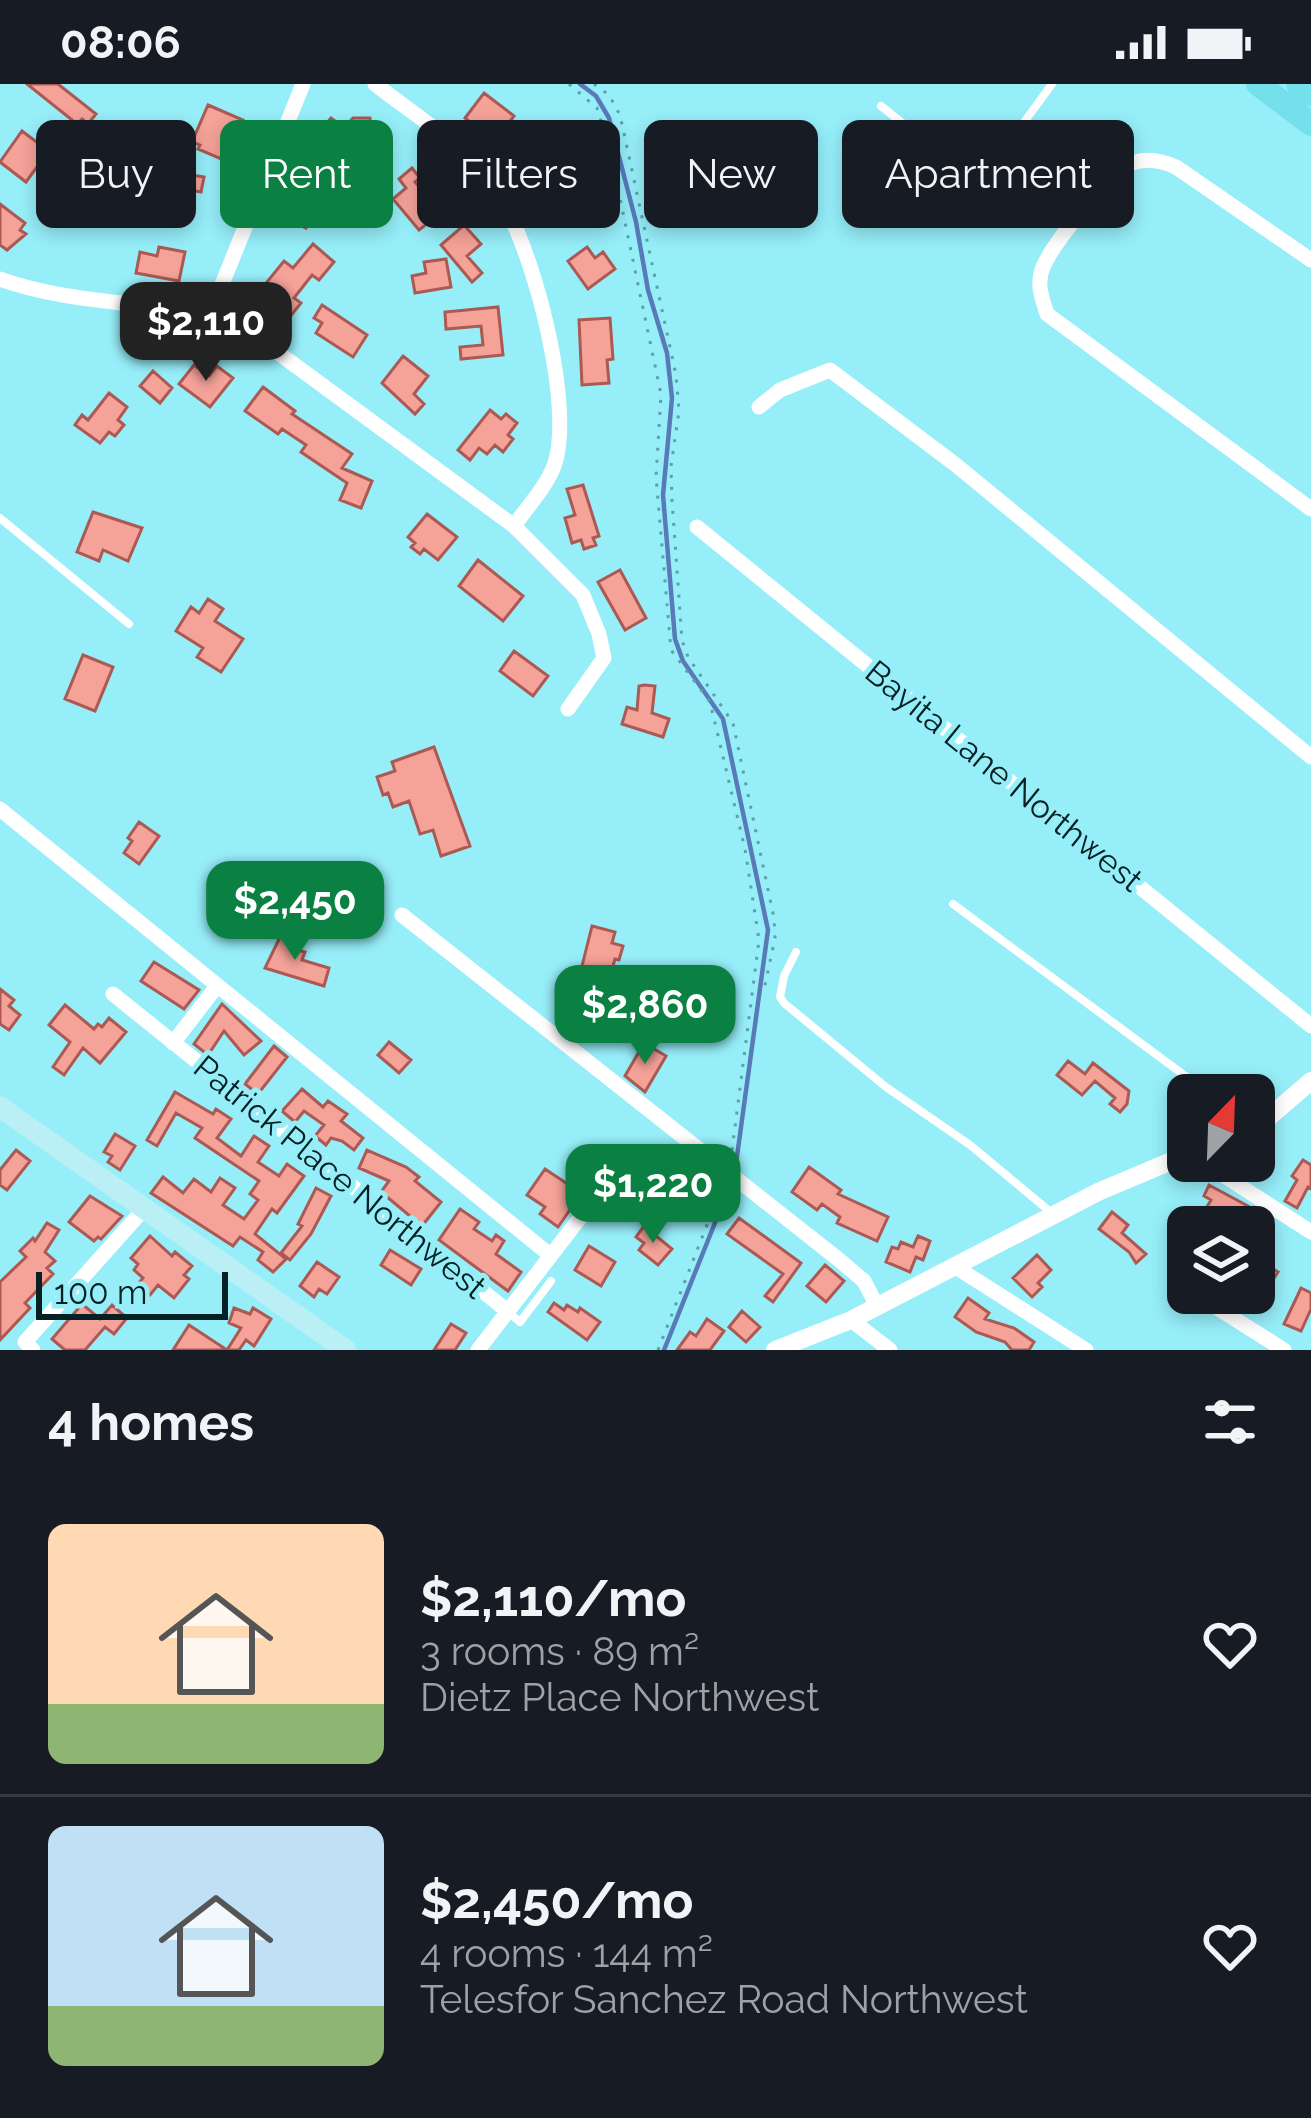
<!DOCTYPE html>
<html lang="en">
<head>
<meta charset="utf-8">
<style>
	:root { --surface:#171b24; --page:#242831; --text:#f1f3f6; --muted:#9ea1a6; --line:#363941; --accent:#0b8043 }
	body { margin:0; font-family:Raleway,sans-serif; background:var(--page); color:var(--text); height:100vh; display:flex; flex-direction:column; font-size:45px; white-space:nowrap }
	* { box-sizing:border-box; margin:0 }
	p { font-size:39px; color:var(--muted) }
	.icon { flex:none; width:66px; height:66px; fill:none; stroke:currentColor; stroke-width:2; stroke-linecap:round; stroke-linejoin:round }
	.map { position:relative; height:1266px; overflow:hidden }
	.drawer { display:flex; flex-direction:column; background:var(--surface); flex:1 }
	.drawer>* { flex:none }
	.hud { position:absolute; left:36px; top:36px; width:1239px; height:108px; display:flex; gap:24px }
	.needle { width:78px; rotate:23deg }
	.controls { position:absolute; left:1167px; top:990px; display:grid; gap:24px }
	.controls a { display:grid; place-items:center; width:108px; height:108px; border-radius:18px; background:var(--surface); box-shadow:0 6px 18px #0003; font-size:60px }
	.scale { position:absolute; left:36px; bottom:30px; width:192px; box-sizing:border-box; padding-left:12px; border:6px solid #062023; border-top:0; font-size:33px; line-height:42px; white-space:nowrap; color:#062023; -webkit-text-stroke:9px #96eef9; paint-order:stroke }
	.price { position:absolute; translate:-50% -102px; padding:0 27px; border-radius:24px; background:var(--accent); color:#fff; font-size:39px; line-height:78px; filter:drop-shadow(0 3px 6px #0008) }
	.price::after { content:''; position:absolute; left:50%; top:72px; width:36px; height:27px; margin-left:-18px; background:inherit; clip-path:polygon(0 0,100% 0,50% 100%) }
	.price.selected { background:#222; color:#fff }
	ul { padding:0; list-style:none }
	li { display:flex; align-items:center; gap:36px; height:300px; padding:0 48px }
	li+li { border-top:3px solid var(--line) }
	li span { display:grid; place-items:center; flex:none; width:336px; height:240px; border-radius:18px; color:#555 }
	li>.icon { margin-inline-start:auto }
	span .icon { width:144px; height:144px; fill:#fffc; stroke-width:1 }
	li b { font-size:51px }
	h2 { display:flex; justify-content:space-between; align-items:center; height:144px; padding:0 48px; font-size:51px }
	.pill { padding:0 42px; border-radius:18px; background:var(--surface); box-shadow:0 6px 18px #0003; font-size:42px; line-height:108px }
	.pill.selected { background:var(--accent); color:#fff }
	.status { display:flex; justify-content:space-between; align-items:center; height:84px; padding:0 60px; background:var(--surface); direction:ltr }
	.status svg { height:33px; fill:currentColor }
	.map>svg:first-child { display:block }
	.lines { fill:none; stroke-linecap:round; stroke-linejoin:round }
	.stream { stroke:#597ab8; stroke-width:4.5 }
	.building { fill:#f5a299; stroke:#ab5952; stroke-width:3 }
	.path { stroke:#5f9fa7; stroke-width:3; stroke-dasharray:3 9; stroke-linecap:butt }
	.service { stroke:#fff; stroke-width:8 }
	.minor { stroke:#fff; stroke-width:15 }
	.tertiary { stroke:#fff; stroke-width:18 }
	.secondary { stroke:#b9eff5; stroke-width:21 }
	.primary { stroke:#74e0eb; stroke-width:24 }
	.labels { text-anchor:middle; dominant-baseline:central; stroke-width:10; stroke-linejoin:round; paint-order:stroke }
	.street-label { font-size:33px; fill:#062023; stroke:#96eef9 }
</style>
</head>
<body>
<div class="status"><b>08:06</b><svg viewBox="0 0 49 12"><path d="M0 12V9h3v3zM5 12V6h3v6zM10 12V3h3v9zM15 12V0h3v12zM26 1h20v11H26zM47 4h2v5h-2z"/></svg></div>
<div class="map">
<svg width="1311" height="1266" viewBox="0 0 1311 1266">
	<rect width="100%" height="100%" fill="#96eef9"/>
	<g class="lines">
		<!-- stream -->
		<path class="stream" d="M580 0 596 12 609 34 636 138 648 206 667 269 672 314 663 411 675 555 683 577 723 635 768 846 735 1087
			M664 1266 729 1104"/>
	</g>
	<!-- building -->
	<path class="building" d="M27 0H58L96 30 88 40 82 35 77 40Z
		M484 9 514 32 490 64 476 53 481 47 465 34Z
		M208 21 243 36 226 77 198 65 200 61 192 58Z
		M331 34 344 44 353 34H370L371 45 391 62 381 74 366 75V63L348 64 342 71H333L328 67V55L319 48Z
		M22 47 71 84 61 96 39 80 26 98 0 78Z
		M553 73 566 93 580 84 589 97 543 126 522 93Z
		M412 84 420 94 415 98 441 129 419 146 393 115 406 104 399 95Z
		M179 89 204 93 201 108 185 105 182 122 165 120 169 94 178 95Z
		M306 89 319 94 313 109 328 115 322 131 313 127 306 144 287 136Z
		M0 120 25 139 20 146 26 150 7 166 0 161Z
		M464 141 481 160 467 172 482 189 472 198 441 161Z
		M313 160 334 178 319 196 312 191 294 214 301 219 289 234 258 209 284 177 293 184Z
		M159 163 185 168 179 197 136 189 140 168 157 172Z
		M587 163 595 174 603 168 615 185 588 205 568 177Z
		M446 175 451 203 415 209 412 192 426 189 424 178Z
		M322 221 367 251 353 273 316 249 322 239 314 234Z
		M498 223 503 271 461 275 460 263 483 261 481 242 446 245 445 228Z
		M610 234 613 275 607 276 609 299 582 301 579 236Z
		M403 272 428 292 414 310 424 320 415 330 382 299Z
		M194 281 209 292 217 282 233 294 210 323 179 300Z
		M153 287 172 304 160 319 140 302Z
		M263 303 295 327 292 330 352 370 342 384 372 397 361 424 340 416 347 399 301 368 306 361 282 345 278 350 245 327Z
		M109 309 127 323 118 336 124 341 115 352 109 348 100 359 75 341 82 331 88 336Z
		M490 326 501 335 506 330 517 339 508 351 513 355 503 368 495 361 487 370 479 364 470 376 458 366Z
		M583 401 599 452 593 454 596 461 584 465 581 456 572 459 565 434 575 431 567 405Z
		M93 428 142 444 128 477 103 466 99 477 77 468Z
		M427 430 457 453 438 476 424 465 420 470 411 463 415 459 408 453Z
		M478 476 523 512 503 537 459 502Z
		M620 486 646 534 625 546 598 498Z
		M208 515 223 525 215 537 243 555 221 588 197 573 203 564 176 547 191 523 199 529Z
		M514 567 548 592 533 612 500 587Z
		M83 571 113 583 95 627 65 615Z
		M644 601 655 602 652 629 669 635 663 653 622 640 627 623 637 626 639 602Z
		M434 663 470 762 441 772 433 746 420 750 409 717 393 723 388 709 383 711 377 693 395 687 392 678Z
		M139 738 159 752 139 780 124 769 132 757 128 754Z
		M223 813 245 822 235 845 213 836Z
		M592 842 615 848 612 859 623 862 619 876 615 875 601 922 592 920 588 936 573 932 579 911 567 908 572 888 580 890Z
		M280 853 296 857 293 865 305 868 302 876 329 884 324 902 265 884Z
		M154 878 199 906 184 925 141 897Z
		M0 905 14 916 9 922 20 931 9 946 0 940Z
		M222 920 261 957 244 971 224 947 208 971 194 960Z
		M65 921 94 945 98 940 102 943 109 934 126 948 100 979 83 964 64 991 53 983 70 958 49 941Z
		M389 958 411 976 399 989 378 971Z
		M644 959 666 972 645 1008 625 992Z
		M274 962 287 973 258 1010 245 1000Z
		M1068 977 1085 990 1093 979 1129 1007 1127 1020 1120 1028 1110 1020 1115 1014 1095 997 1082 1011 1057 991Z
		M302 1005 323 1023 328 1017 347 1030 341 1037 363 1054 354 1066 342 1057 331 1054 326 1061 315 1052 324 1041 304 1027 295 1038 282 1027Z
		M175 1008 213 1030 216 1025 231 1035 217 1054 241 1072 254 1052 269 1062 258 1078 279 1092 287 1080 304 1092 277 1129 272 1125 255 1150 286 1175 273 1188 258 1176 263 1168 240 1153 233 1162 151 1109 163 1093 183 1109 194 1095 211 1108 220 1094 235 1104 223 1121 244 1135 258 1116 250 1110 259 1097 195 1054 202 1044 176 1029 157 1062 147 1056Z
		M115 1050 135 1062 120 1086 108 1078 112 1072 104 1068Z
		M16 1066 30 1077 7 1106 0 1101V1086Z
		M367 1066 406 1083 419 1093 415 1097 441 1118 422 1142 381 1108 389 1097 359 1084Z
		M1303 1076 1311 1081V1105L1308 1103 1297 1124 1285 1117 1297 1096 1292 1092Z
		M809 1083 841 1106 838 1110 888 1133 877 1157 837 1139 840 1133 822 1120 817 1126 792 1108Z
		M545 1085 569 1101 580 1085 592 1094 558 1143 540 1130 545 1123 527 1111Z
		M1209 1101 1248 1122 1240 1137 1219 1132 1211 1143H1195L1211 1116 1204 1112Z
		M316 1104 331 1112 311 1150 290 1176 281 1169 302 1142 298 1140Z
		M90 1112 122 1132 101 1155 98 1153 94 1157 69 1138Z
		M460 1125 479 1138 474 1145 492 1157 496 1151 504 1157 496 1170 521 1188 508 1207 439 1156Z
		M1112 1128 1128 1141 1122 1149 1146 1170 1136 1179 1129 1168 1099 1145Z
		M739 1134 801 1179 773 1218 765 1212 783 1190 727 1150Z
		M47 1139 59 1146 45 1168 55 1177 47 1184 53 1190 25 1219 30 1224 0 1256V1198L26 1173 20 1167 33 1154 35 1157Z
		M644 1142 672 1165 658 1181 639 1166 644 1159 636 1153Z
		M1254 1144 1267 1150 1256 1174 1278 1188 1262 1213 1254 1208Z
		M150 1152 172 1172 175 1168 192 1182 184 1191 189 1195 174 1214 158 1201 150 1211 137 1201 143 1194 134 1186 138 1180 131 1174Z
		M918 1152 930 1157 923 1176 916 1173 910 1188 886 1178 892 1163 898 1165 901 1158 913 1163Z
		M589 1162 615 1178 601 1202 575 1186Z
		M390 1166 421 1185 411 1201 381 1181Z
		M1037 1171 1051 1186 1038 1199 1042 1203 1032 1213 1013 1194Z
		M317 1178 339 1193 327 1210 319 1205 314 1213 300 1202Z
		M825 1181 844 1197 826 1218 807 1202Z
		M1301 1204 1311 1209V1225L1301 1247 1284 1240Z
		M968 1214 989 1229 985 1235 1014 1244 1034 1258 1029 1266H1012L1005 1258 976 1248 955 1233Z
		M554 1219 564 1226 567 1221 578 1228 580 1224 600 1238 587 1256 548 1228Z
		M82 1220 100 1235 112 1221 127 1234 114 1250 105 1243 85 1266H65L52 1255Z
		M234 1224 250 1230 253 1224 271 1235 254 1262 246 1256 239 1266H227L241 1244 229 1239Z
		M742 1227 760 1243 746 1258 729 1243Z
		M707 1235 724 1247 710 1266H677L690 1248 696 1252Z
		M451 1240 466 1249 455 1266H434Z
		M189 1241 227 1266H173Z"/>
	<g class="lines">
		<!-- path -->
		<path class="path" d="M569 0 597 24 609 62 661 310 656 393 671 566 710 618 745 765 759 856 731 1074
			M594 0 609 11 620 31 676 291 679 327 671 382 672 416 682 556 688 573 733 639 774 834 775 854 764 906
			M658 1266 723 1100"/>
		<!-- service -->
		<path class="service" d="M881 22 979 100 1052 0
			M0 434 129 540
			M953 820 1211 1011
			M796 868 784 892 780 913 784 919 886 1003 970 1061 1053 1130
			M507 1227 520 1238 551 1197"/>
		<!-- minor -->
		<path class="minor" d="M375 0C411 28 453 55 484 88 528 138 575 316 555 379 548 401 527 423 514 442
			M1311 176 1176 83C1161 76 1146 73 1130 80 1107 91 1053 160 1043 183 1036 200 1042 214 1047 230L1311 425
			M0 195C80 224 169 214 247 246L514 442 583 511 599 550 604 574 568 625
			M210 230 303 0
			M759 323 780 306 830 286 956 381 1311 673
			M697 443 1311 942
			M0 725 550 1171
			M402 831 838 1175 864 1197 877 1222
			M113 910 506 1226
			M173 959 217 902
			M1212 1077 1223 1091 1311 1148
			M954 1182 1086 1266
			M1214 1222 1284 1266
			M851 1236 890 1266
			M33 1266 25 1258 144 1125
			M478 1266 586 1126"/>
		<!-- tertiary -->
		<path class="tertiary" d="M1254 1046 1311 997
			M775 1266 851 1236 1098 1108 1188 1070"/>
		<!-- secondary -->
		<path class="secondary" d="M0 1023 346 1266"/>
		<!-- primary -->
		<path class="primary" d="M1258 0 1311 40
			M1298 0 1311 10"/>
	</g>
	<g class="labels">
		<!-- street labels -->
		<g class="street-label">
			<text transform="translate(1004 692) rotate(39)">Bayita Lane Northwest</text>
			<text transform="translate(340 1093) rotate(39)">Patrick Place Northwest</text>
		</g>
	</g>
</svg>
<div class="controls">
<a><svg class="needle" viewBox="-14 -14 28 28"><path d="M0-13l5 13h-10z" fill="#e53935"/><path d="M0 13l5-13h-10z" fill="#9ea1a6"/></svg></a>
<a><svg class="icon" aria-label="layers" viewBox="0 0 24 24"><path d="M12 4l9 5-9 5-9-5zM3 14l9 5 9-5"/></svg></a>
</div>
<div class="scale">100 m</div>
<b class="price selected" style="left:206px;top:300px">$2,110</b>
<b class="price" style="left:295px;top:879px">$2,450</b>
<b class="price" style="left:645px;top:983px">$2,860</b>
<b class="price" style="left:653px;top:1162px">$1,220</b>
<div class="hud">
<a class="pill">Buy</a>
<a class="pill selected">Rent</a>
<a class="pill">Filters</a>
<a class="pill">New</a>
<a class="pill">Apartment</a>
</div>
</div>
<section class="drawer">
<h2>4 homes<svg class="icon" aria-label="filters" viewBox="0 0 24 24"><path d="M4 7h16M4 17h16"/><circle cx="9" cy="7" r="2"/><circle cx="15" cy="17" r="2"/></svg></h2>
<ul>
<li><span style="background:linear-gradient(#ffd9b3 75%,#8fb573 0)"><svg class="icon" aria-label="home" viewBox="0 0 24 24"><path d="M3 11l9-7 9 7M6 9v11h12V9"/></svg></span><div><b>$2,110/mo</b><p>3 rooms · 89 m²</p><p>Dietz Place Northwest</p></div><svg class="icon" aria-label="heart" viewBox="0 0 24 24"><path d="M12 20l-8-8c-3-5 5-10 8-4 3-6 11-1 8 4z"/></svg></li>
<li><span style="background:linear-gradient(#bfe0f5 75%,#8fb573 0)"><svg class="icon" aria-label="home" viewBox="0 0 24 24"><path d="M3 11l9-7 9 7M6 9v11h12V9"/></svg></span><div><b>$2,450/mo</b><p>4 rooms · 144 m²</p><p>Telesfor Sanchez Road Northwest</p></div><svg class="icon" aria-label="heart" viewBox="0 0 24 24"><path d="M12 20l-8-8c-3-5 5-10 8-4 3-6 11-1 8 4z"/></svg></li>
</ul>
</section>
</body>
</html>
